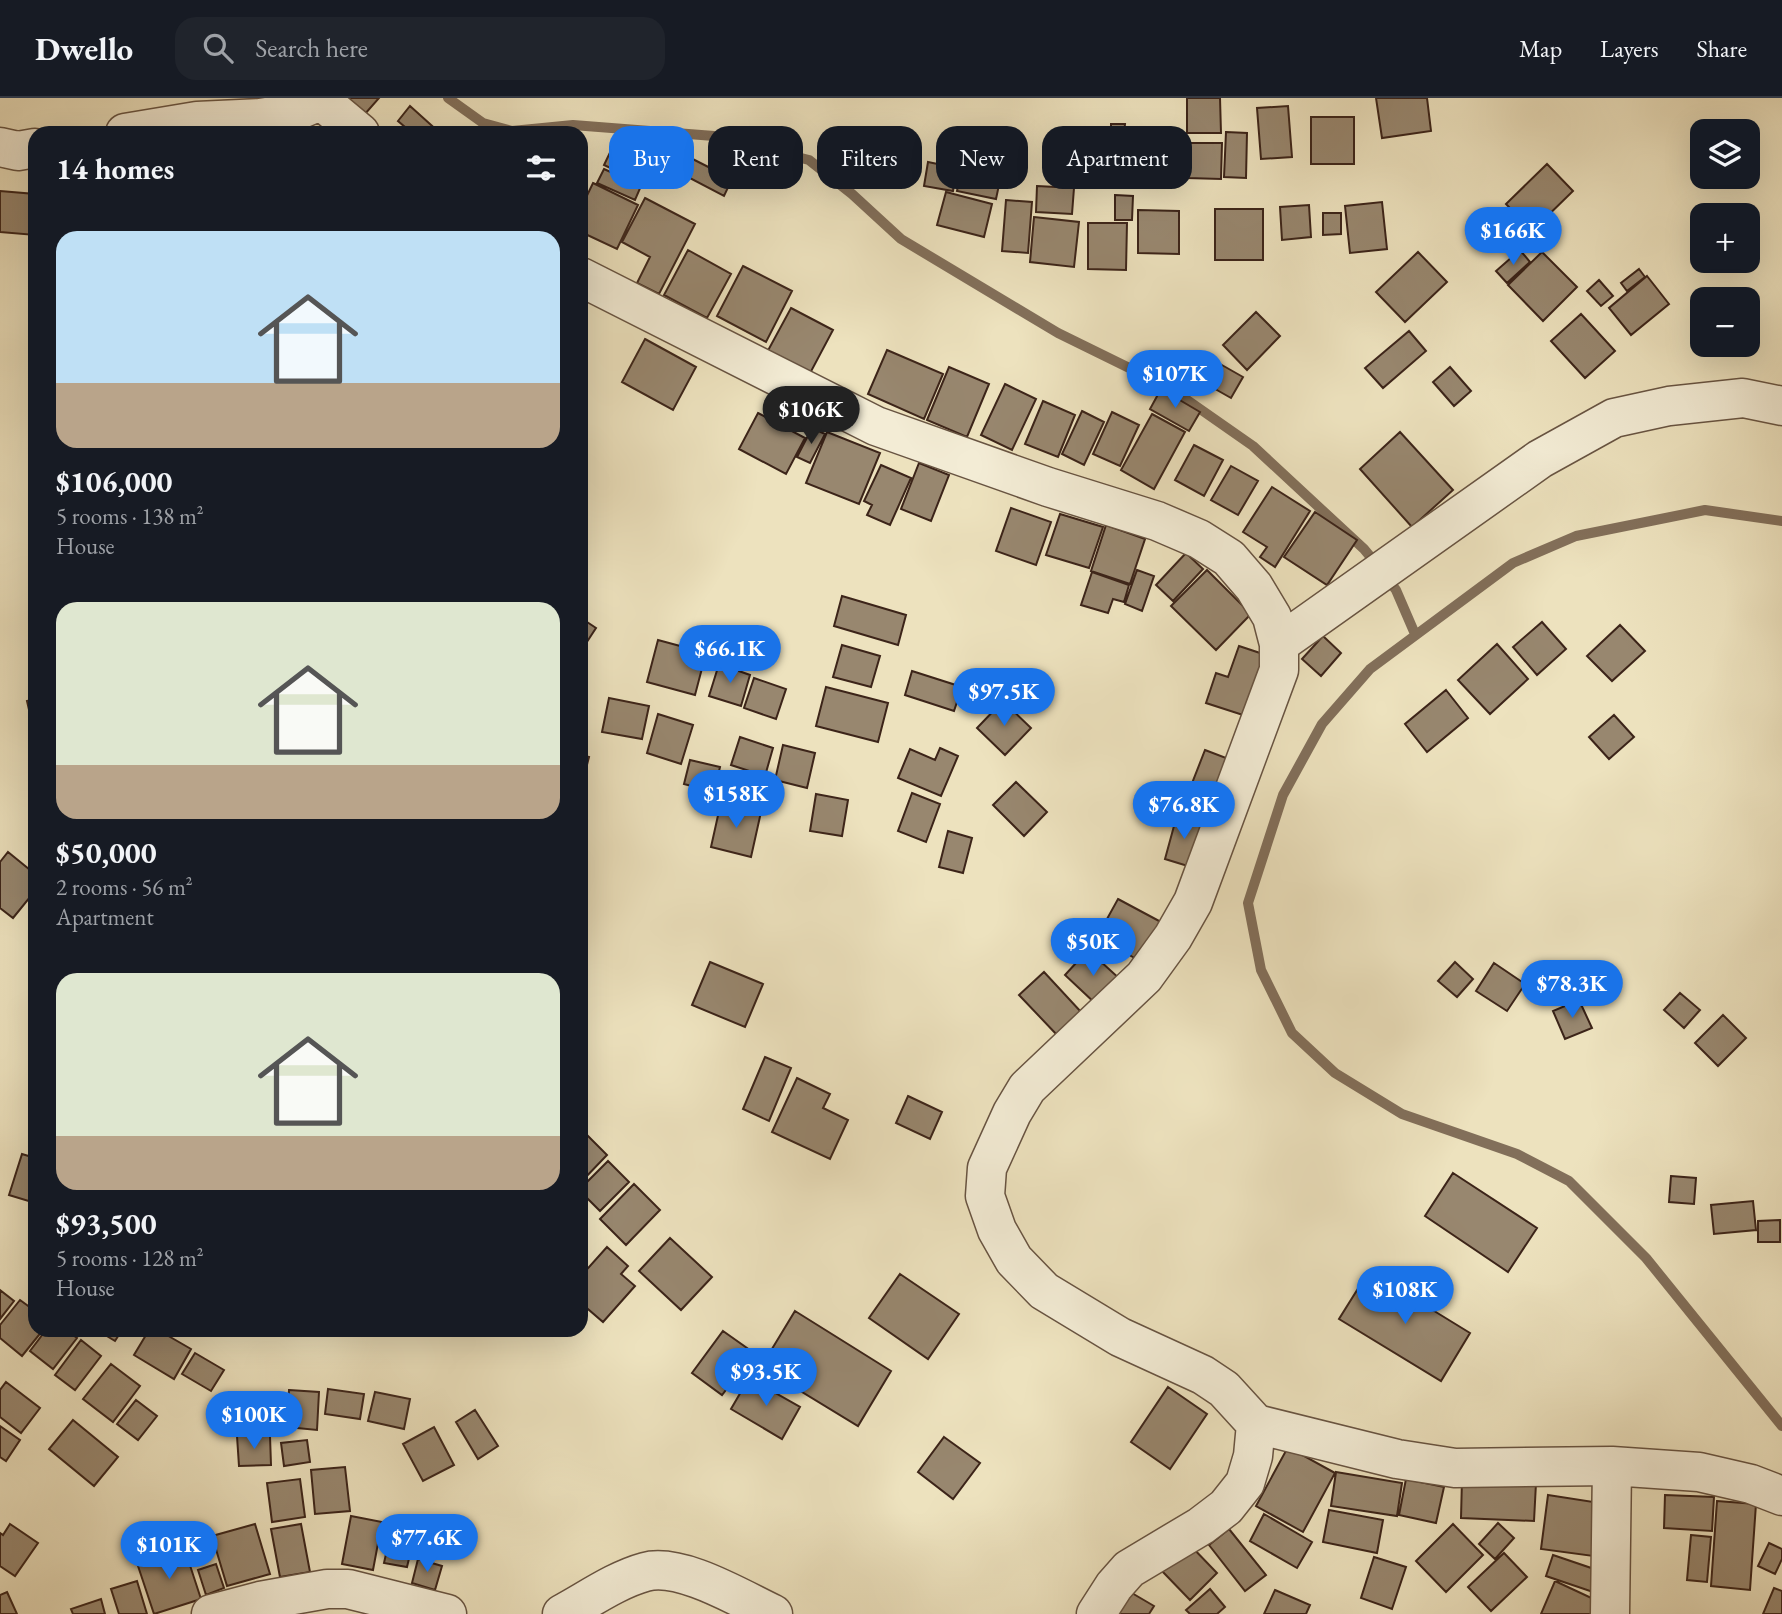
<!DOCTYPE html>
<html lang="en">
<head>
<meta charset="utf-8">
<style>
	:root { --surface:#171b24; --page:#20242c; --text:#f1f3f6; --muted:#9ea1a6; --line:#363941; --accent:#1a73e8 }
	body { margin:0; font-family:"EB Garamond",serif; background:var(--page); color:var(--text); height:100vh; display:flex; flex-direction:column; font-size:26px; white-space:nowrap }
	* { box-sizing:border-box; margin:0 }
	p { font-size:23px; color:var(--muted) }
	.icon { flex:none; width:38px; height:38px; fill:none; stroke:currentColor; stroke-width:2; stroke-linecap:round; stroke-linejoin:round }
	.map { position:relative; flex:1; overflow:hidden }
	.details { position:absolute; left:28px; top:28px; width:560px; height:1211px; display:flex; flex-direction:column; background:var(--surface); border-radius:21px; box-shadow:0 7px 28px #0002 }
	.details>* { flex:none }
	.top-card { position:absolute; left:609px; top:28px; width:665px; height:63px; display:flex; gap:14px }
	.controls { position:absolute; left:1690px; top:21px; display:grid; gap:14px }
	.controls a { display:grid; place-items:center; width:70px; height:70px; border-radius:14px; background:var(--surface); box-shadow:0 7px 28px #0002; font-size:35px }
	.price { position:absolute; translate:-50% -60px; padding:0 16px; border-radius:24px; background:var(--accent); color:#fff; font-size:23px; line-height:46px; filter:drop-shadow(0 2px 4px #0008) }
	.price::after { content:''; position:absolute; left:50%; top:42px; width:21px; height:16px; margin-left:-10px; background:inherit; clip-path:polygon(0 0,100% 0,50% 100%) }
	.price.active { background:#222; color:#fff }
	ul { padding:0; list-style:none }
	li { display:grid; align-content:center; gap:14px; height:371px; padding:0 28px }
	li span { display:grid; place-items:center; height:217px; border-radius:21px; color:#555 }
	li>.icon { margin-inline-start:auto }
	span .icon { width:126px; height:126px; fill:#fffc; stroke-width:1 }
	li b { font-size:30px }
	h2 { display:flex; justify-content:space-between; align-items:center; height:84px; padding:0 28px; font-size:30px }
	.pill { padding:0 24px; border-radius:21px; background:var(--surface); box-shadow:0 7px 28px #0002; font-size:24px; line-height:63px }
	.pill.active { background:var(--accent); color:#fff }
	header { display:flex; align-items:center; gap:42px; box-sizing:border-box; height:98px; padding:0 35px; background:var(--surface); border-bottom:2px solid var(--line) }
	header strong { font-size:33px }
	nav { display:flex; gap:38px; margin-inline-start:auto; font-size:24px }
	.search { width:490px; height:63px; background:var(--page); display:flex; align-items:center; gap:18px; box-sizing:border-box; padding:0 24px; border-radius:21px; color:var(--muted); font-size:26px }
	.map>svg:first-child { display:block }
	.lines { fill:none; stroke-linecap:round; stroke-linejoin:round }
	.stream { stroke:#826f5a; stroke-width:10 }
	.building { fill:#98876f; stroke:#3c2419; stroke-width:2 }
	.minor-casing { stroke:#685442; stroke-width:41 }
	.minor { stroke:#f3ecd5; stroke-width:38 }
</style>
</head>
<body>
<header>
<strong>Dwello</strong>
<div class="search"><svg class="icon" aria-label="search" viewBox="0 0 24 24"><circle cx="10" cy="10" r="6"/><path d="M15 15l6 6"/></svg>Search here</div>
<nav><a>Map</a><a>Layers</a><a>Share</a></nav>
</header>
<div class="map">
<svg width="1782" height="1516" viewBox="0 0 1782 1516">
	<rect width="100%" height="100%" fill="#ede2be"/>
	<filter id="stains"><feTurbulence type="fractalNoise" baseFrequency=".00286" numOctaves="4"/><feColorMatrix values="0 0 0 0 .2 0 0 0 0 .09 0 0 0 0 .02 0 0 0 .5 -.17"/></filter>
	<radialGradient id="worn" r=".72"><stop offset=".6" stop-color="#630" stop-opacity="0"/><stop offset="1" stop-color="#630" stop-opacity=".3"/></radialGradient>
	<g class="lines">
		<!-- stream -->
		<path class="stream" d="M448 0 483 25 512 33 573 27 714 38 809 62 852 96 901 141 1058 235 1170 290 1253 348 1364 451 1378 468
			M1782 423 1705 412 1576 438 1513 465 1370 571 1322 626 1283 697 1248 805 1261 872 1292 935 1335 975 1402 1016 1517 1056 1569 1083 1646 1160 1782 1328
			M1387 480 1396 492 1415 536"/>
	</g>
	<!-- building -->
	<path class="building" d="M330 0H379L357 25Z
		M1187 0H1220L1221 35H1187Z
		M1376 0H1427L1431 33 1382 40Z
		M410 8 440 35H412L398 23Z
		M1288 8 1292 59 1261 61 1257 10Z
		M1311 19H1354V66H1311Z
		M1111 26H1125L1124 35 1161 34V74L1111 75Z
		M1226 34 1247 35 1246 80 1224 79Z
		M615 44 655 63 644 86 604 67Z
		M1187 45H1222L1221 81 1187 80Z
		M673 51 732 81 724 98 665 67Z
		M964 59 1003 68 996 101 957 93Z
		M928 64 957 70 953 93 924 88Z
		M1547 66 1573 93 1532 133 1506 106Z
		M604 71 641 88 635 102 597 85Z
		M593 85 638 107 617 151 581 134V110Z
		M1037 88 1074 90 1072 116 1036 114Z
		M0 93 35 96V137L0 134Z
		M946 94 992 106 984 139 937 127Z
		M1115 97 1133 98 1132 122H1115Z
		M645 100 695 126 659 196 637 185 650 159 622 144Z
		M1006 102 1032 104 1028 155 1002 153Z
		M1382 104 1387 151 1350 155 1345 108Z
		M1309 107 1311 139 1282 142 1280 109Z
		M1215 111H1263V162H1215Z
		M1138 112 1179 113V156L1138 155Z
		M1323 115H1341V136L1323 137Z
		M1034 119 1079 124 1074 169 1030 164Z
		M1088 125H1127L1126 172 1088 171Z
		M688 152 731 176 707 220 664 197Z
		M1520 152 1530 164 1507 185 1496 173Z
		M1418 154 1447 184 1405 224 1376 194Z
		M1542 154 1577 189 1543 223 1508 187Z
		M743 168 792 193 766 244 717 218Z
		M1639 171 1645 179 1627 193 1621 185Z
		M1647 178 1669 206 1631 237 1609 210Z
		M1599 182 1613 198 1601 208 1587 193Z
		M791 210 833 232 807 281 765 258Z
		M1256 214 1280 238 1247 272 1223 247Z
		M1581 216 1615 253 1585 280 1551 243Z
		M1409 233 1426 253 1383 290 1365 270Z
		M645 241 696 269 673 312 622 284Z
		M887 252 943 276 924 321 868 296Z
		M1206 258 1243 279 1231 300 1194 279Z
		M949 269 989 286 967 339 927 322Z
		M1450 269 1471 293 1454 308 1433 284Z
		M1005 286 1036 301 1012 352 981 337Z
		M1161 291 1200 314 1189 333 1150 311Z
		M1043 303 1075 317 1058 359 1025 346Z
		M1082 313 1104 324 1084 367 1062 356Z
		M1112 314 1139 327 1120 368 1093 356Z
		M758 315 805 340 786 376 739 351Z
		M1152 316 1185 334 1154 391 1121 372Z
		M812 330 825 336 810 365 797 359Z
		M827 334 880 355 859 406 806 385Z
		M1400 334 1453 392 1412 429 1360 371Z
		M1194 347 1223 362 1204 398 1175 382Z
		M919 365 949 377 931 423 901 411Z
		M881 367 911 380 890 427 867 417 872 407 864 403Z
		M1231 368 1258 383 1238 417 1211 402Z
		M1272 389 1310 413 1275 469 1260 459 1267 449 1243 434Z
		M1011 410 1051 424 1036 467 996 453Z
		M1315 414 1357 442 1327 487 1284 459Z
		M1060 416 1103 429 1089 470 1046 457Z
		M1106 427 1145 441 1130 486 1091 473Z
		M1186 455 1203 471 1173 503 1156 487Z
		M1137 472 1154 478 1142 513 1125 506Z
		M1207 472 1251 516 1216 552 1171 508Z
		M1092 474 1129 487 1124 504 1113 501 1108 515 1081 507Z
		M842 498 906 517 898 547 834 528Z
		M581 520 596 530 581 553Z
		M1542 524 1566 551 1537 577 1513 549Z
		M1620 527 1645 553 1612 583 1587 558Z
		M1323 538 1341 555 1321 578 1302 561Z
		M658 542 706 555 695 597 647 584Z
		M1497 546 1528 581 1490 616 1458 582Z
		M842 547 880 558 871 589 833 579Z
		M1239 548 1266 557 1246 618 1206 605 1216 575 1228 579Z
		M719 566 750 577 741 608 709 598Z
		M912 573 962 589 954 613 905 597Z
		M754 580 786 591 776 621 744 610Z
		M826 589 888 605 878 644 816 628Z
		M1446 592 1468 620 1427 654 1405 626Z
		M609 600 649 608 642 641 602 634Z
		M35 601V638L27 603Z
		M1003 603 1031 630 1005 657 977 630Z
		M658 616 693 627 681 666 647 655Z
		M1614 617 1634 639 1609 661 1589 639Z
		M740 639 773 650 765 678 731 667Z
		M783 647 815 655 807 690 775 682Z
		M940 650 958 658 941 698 898 680 910 651 935 662Z
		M1205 652 1234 663 1218 704 1189 693Z
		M581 657 589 659 581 690Z
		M690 662 720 669 714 694 684 686Z
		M1016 684 1047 714 1024 738 993 707Z
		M912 695 940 706 926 744 898 733Z
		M816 696 848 702 842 738 810 733Z
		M721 704 761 714 751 759 711 749Z
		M1177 717 1204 725 1191 769 1165 761Z
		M948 733 972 740 963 775 939 769Z
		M8 754 35 776V793L13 820 0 810V764Z
		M1118 801 1161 824 1140 863 1097 839Z
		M1088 852 1121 882 1097 907 1065 877Z
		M710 864 763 886 745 929 692 907Z
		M1455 864 1473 881 1457 899 1438 883Z
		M1494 865 1525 886 1507 913 1476 893Z
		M1044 874 1082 915 1058 938 1019 897Z
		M1680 895 1700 912 1684 930 1664 912Z
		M1579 902 1592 930 1565 941 1553 913Z
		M1723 917 1746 940 1718 968 1695 945Z
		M765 959 791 970 769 1023 743 1011Z
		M797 980 830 996 823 1010 848 1022 830 1061 772 1034Z
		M908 998 942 1014 930 1041 896 1025Z
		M582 1032 607 1057 582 1083 581 1082Z
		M22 1056 35 1060V1105L9 1097Z
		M608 1063 629 1084 600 1113 581 1094V1090Z
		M1453 1075 1537 1130 1508 1174 1425 1118Z
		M1671 1078 1696 1080 1694 1106 1669 1104Z
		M634 1086 660 1112 626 1147 600 1121Z
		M1753 1103 1756 1132 1714 1136 1711 1107Z
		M1780 1122V1144H1758V1123Z
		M670 1140 712 1179 681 1212 639 1173Z
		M607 1149 628 1168 621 1176 635 1188 603 1224 581 1205V1178Z
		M1369 1173 1470 1235 1441 1283 1339 1221Z
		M900 1176 959 1216 928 1261 869 1220Z
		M0 1192 14 1203 0 1221Z
		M20 1202 35 1213V1232H43L22 1258 0 1240V1227Z
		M795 1213 891 1273 858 1328 761 1269Z
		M46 1232H66L77 1240 53 1271 30 1253Z
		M97 1232H122L115 1243Z
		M149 1232H158L191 1251 174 1281 134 1257Z
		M723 1233 754 1255 722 1297 692 1275Z
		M81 1242 101 1258 75 1292 55 1277Z
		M195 1255 224 1272 211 1293 182 1276Z
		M111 1266 140 1288 113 1324 83 1301Z
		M749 1280 800 1309 782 1341 731 1311Z
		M6 1284 40 1310 21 1335 0 1319V1292Z
		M1168 1289 1207 1316 1170 1371 1131 1344Z
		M328 1291 364 1296 360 1321 325 1316Z
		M289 1292 319 1294 317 1332 287 1329Z
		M375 1294 410 1301 404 1331 368 1323Z
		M136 1302 157 1318 138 1342 117 1326Z
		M253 1303 274 1305 273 1328 252 1327Z
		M475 1312 498 1348 478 1361 456 1324Z
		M73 1322 118 1359 94 1388 49 1351Z
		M0 1328 20 1342 6 1363 0 1359Z
		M434 1329 454 1367 423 1383 403 1346Z
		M237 1338H270L271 1367 239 1368Z
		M944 1339 980 1365 953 1401 918 1374Z
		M307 1342 310 1364 284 1368 281 1345Z
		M1288 1349 1335 1375 1303 1434 1256 1408Z
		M345 1369 350 1413 315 1416 311 1372Z
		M1336 1374 1402 1385 1397 1418 1331 1408Z
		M300 1381 305 1419 272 1424 267 1385Z
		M1406 1381 1444 1389 1436 1425 1399 1417Z
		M1462 1381 1536 1385 1534 1423 1461 1420Z
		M1548 1397 1600 1405 1593 1458 1541 1451Z
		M1665 1397 1714 1399 1712 1433 1664 1430Z
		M1717 1403 1756 1406 1750 1492 1711 1488Z
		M1329 1412 1383 1422 1377 1455 1323 1444Z
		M1264 1416 1312 1444 1297 1470 1250 1443Z
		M351 1418 382 1424 373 1472 342 1466Z
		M1498 1425 1514 1440 1495 1461 1479 1446Z
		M10 1426 38 1445 15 1478 0 1468V1435L3 1437Z
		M255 1426 270 1476 227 1488 212 1438Z
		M301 1426 310 1474 280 1479 271 1431Z
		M1453 1426 1483 1457 1446 1494 1416 1463Z
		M1229 1431 1266 1477 1245 1493 1209 1447Z
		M391 1434 414 1439 407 1469 384 1465Z
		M1691 1437 1711 1439 1707 1484 1687 1482Z
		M1769 1445 1782 1451V1461L1775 1476 1758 1468Z
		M1189 1446 1217 1475 1190 1502 1161 1472Z
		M184 1449 201 1501 154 1516 137 1465Z
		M1504 1455 1527 1479 1491 1513 1468 1489Z
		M1553 1457 1600 1473 1593 1494 1546 1478Z
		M1374 1459 1406 1469 1392 1511 1361 1500Z
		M418 1461 442 1468 435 1492 412 1485Z
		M216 1466 224 1490 206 1497 198 1472Z
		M137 1483 147 1516H119L111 1491Z
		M1555 1483 1600 1504 1595 1516H1541Z
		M1774 1490 1782 1493V1516H1763Z
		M1125 1491 1154 1508 1149 1516H1110Z
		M1210 1491 1225 1509 1217 1516H1190L1186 1512Z
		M1275 1492 1310 1507 1306 1516H1264Z
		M7 1494 17 1516H0V1497Z
		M101 1501 105 1516H73L71 1511Z"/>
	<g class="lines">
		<!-- minor casing -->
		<g class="minor-casing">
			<path id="minor" d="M318 0 360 35
				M125 35 197 23 260 20 292 15 320 3
				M0 49 18 53 35 50
				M581 179 876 328 1048 389 1157 423 1199 441 1229 460 1254 489 1272 519 1279 546V572L1193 804 1173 839 1144 879 1027 990 1012 1015 987 1070 985 1098 997 1132 1014 1162 1044 1193 1120 1239 1203 1277 1224 1291 1256 1326 1397 1361 1455 1370 1612 1368 1699 1374 1751 1386 1782 1398
				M1279 546 1540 361 1614 320 1669 308 1743 300 1782 308
				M211 1516 260 1503 327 1491H348L447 1516
				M562 1516C588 1502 616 1482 645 1474 680 1464 741 1501 773 1516
				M1096 1516 1114 1488 1129 1471 1201 1428 1226 1409 1245 1385 1253 1358 1256 1326
				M1610 1516 1612 1368"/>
		</g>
		<!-- minor -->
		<use href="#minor" class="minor"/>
	</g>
	<rect width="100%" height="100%" filter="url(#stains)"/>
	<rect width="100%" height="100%" fill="url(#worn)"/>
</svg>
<div class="controls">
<a><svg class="icon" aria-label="layers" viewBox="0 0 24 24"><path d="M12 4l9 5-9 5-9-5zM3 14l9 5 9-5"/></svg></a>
<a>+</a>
<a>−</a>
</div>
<b class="price" style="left:1513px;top:169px">$166K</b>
<b class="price" style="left:1175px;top:312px">$107K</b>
<b class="price active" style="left:811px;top:348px">$106K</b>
<b class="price" style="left:730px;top:587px">$66.1K</b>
<b class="price" style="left:1004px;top:630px">$97.5K</b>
<b class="price" style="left:736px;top:732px">$158K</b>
<b class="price" style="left:1184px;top:743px">$76.8K</b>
<b class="price" style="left:1093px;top:880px">$50K</b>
<b class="price" style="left:1572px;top:922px">$78.3K</b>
<b class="price" style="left:1405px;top:1228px">$108K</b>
<b class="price" style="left:766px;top:1310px">$93.5K</b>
<b class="price" style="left:254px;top:1353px">$100K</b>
<b class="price" style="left:427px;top:1476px">$77.6K</b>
<b class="price" style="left:169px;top:1483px">$101K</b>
<div class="top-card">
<a class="pill active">Buy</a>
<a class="pill">Rent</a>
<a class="pill">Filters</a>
<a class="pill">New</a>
<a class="pill">Apartment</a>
</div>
<section class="details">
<h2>14 homes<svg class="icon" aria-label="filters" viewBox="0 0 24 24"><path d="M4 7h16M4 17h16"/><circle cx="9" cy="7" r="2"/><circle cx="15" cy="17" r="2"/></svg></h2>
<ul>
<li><span style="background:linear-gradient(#bfe0f5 70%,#b9a48a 0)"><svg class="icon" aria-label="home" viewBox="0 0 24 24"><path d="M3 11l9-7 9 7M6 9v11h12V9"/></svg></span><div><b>$106,000</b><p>5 rooms · 138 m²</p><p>House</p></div></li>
<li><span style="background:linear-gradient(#dfe7d0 75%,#b9a48a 0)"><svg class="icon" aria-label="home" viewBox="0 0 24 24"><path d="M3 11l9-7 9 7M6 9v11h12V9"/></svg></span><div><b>$50,000</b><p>2 rooms · 56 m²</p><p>Apartment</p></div></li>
<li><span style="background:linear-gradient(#dfe7d0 75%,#b9a48a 0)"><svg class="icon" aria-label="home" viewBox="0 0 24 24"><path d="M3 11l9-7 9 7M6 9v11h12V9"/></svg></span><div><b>$93,500</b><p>5 rooms · 128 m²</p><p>House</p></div></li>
</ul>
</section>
</div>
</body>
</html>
